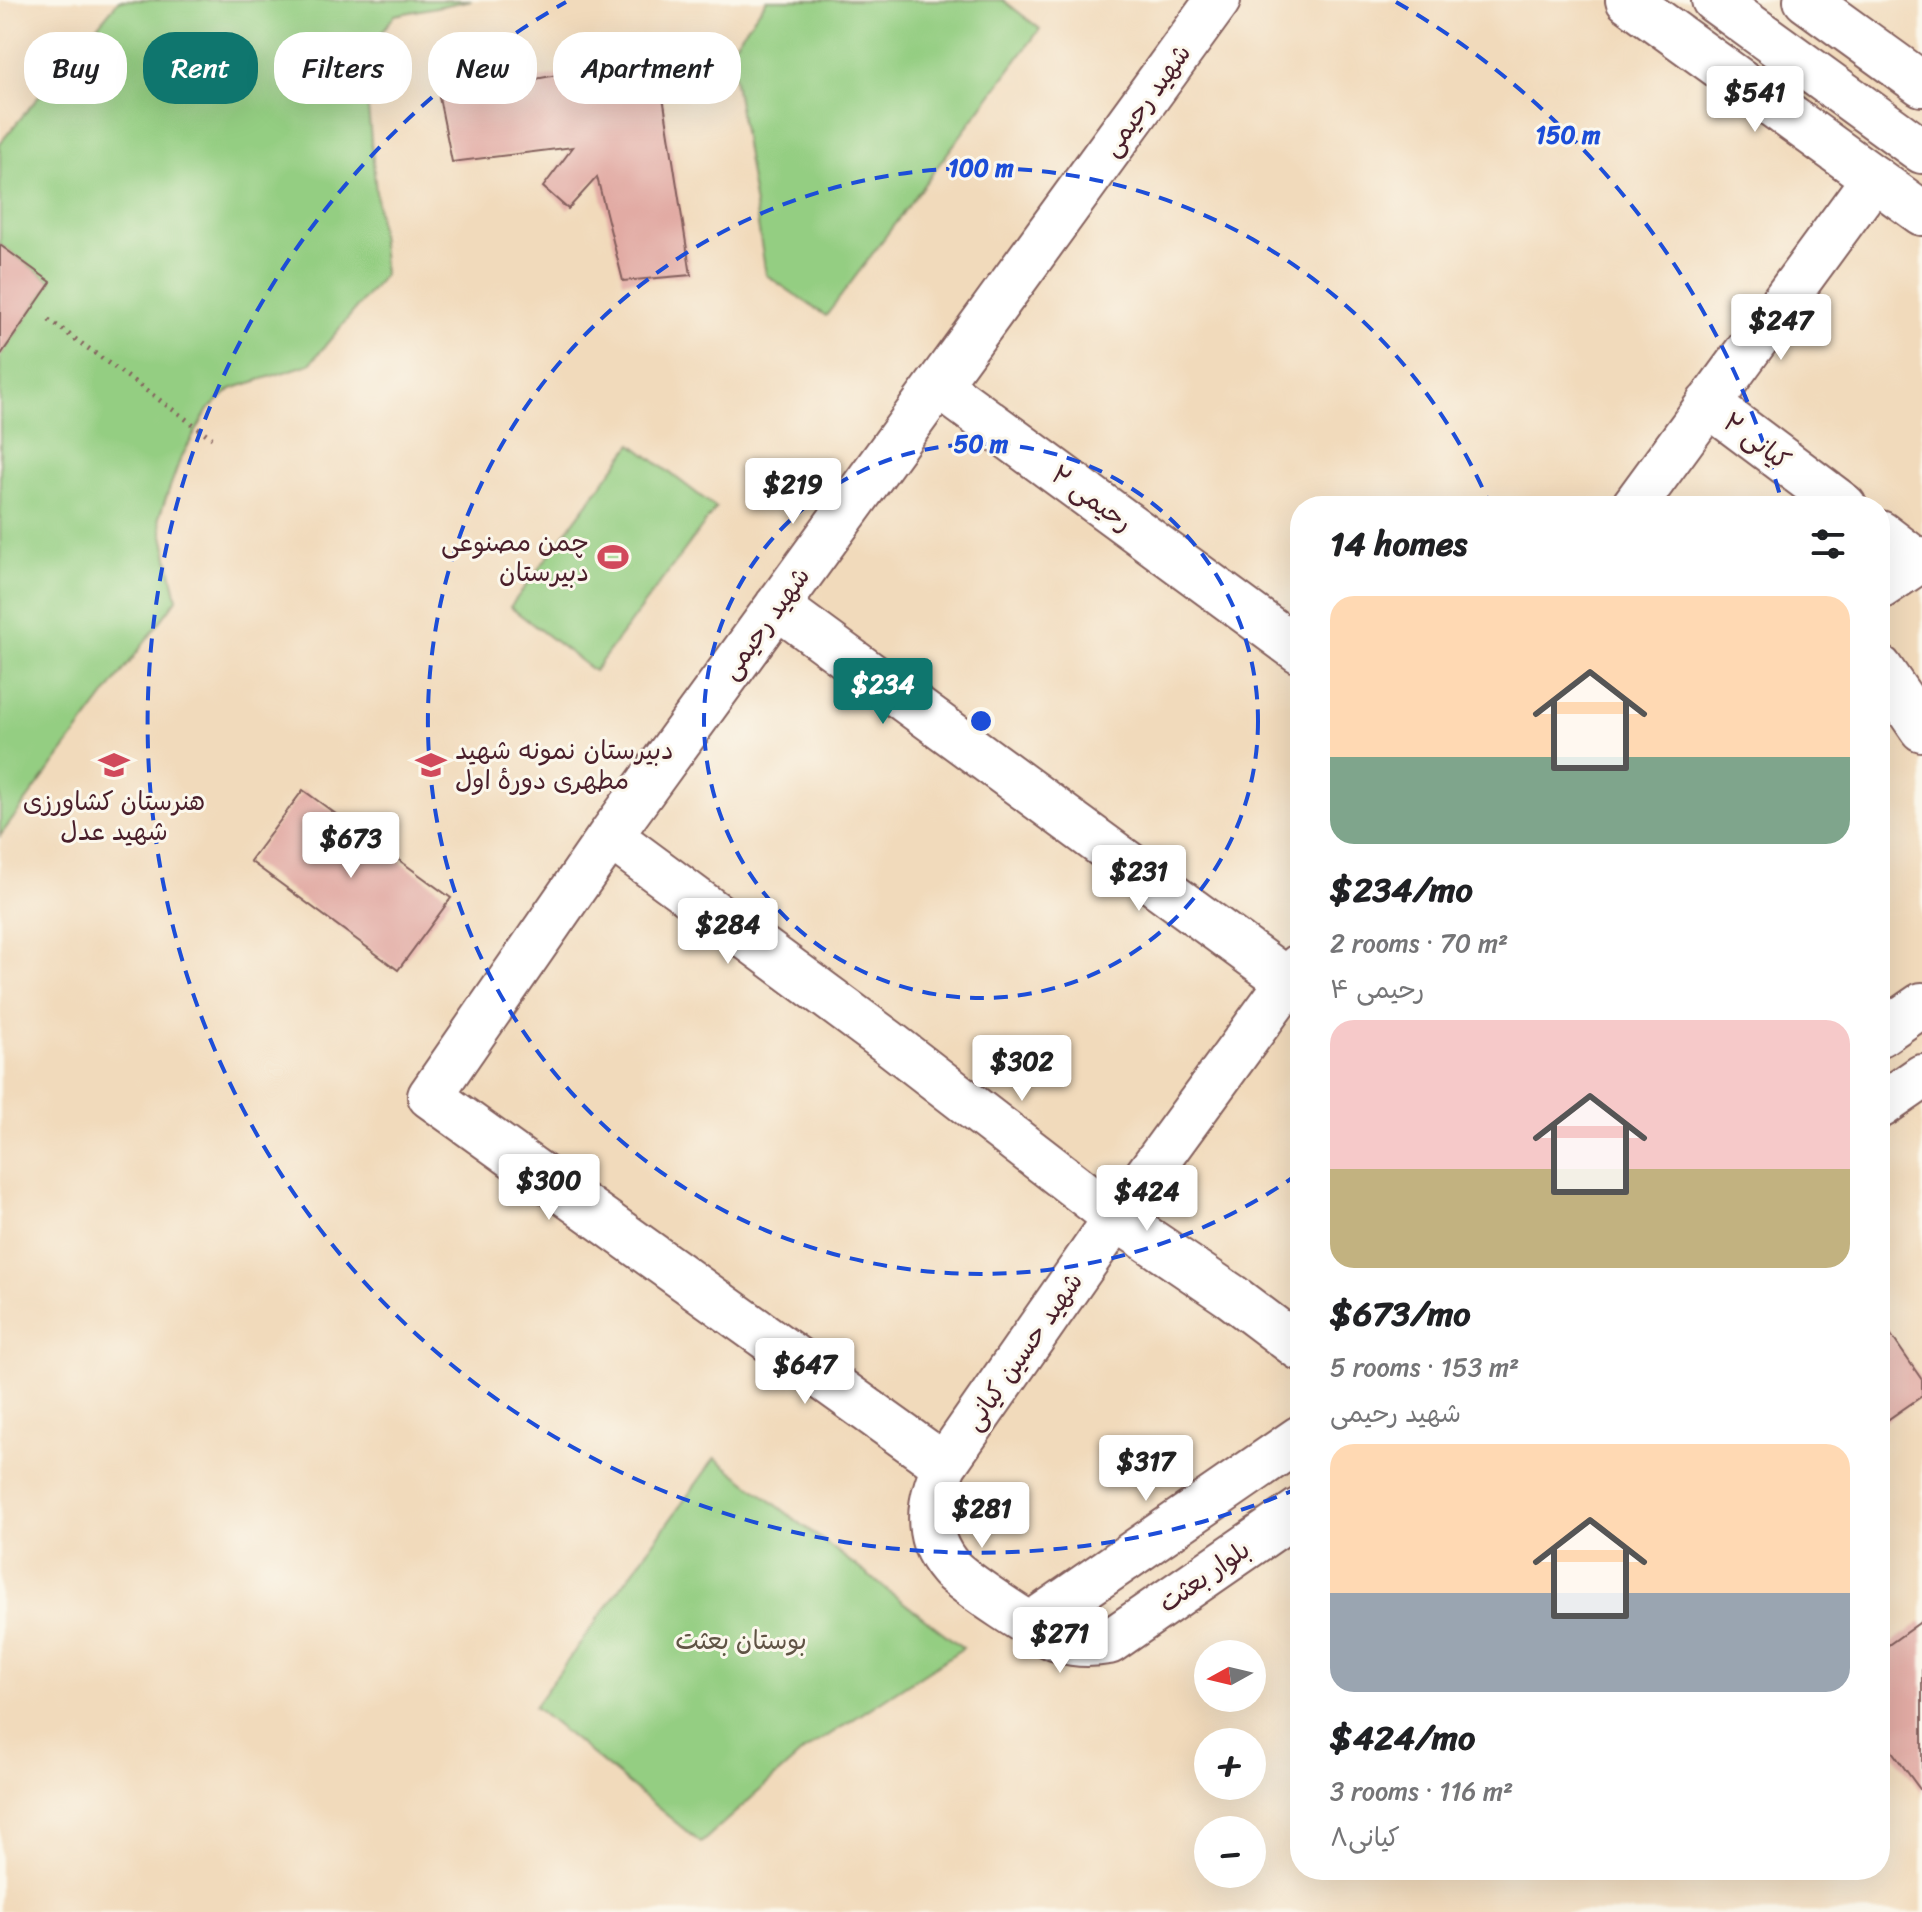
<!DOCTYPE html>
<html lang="en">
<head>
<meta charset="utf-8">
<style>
	:root { --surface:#fff; --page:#f6f6f6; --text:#202124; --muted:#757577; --accent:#0f766e }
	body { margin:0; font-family:Sriracha,"Playpen Sans Arabic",sans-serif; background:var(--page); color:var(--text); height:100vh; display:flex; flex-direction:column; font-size:30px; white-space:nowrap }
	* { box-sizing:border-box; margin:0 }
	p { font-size:26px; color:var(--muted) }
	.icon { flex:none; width:44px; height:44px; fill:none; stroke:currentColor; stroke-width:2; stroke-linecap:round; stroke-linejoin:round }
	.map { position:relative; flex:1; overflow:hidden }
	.side { position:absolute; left:1290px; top:496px; width:600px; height:1384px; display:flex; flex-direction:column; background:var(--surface); border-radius:32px; box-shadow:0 8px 32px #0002 }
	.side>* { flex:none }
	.guide { position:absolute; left:24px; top:32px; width:760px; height:72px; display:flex; gap:16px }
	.needle { width:52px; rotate:262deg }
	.fabs { position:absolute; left:1194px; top:1640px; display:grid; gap:16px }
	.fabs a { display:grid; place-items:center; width:72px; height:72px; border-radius:50%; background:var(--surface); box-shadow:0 8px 32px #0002; font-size:40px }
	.price { position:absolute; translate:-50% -68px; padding:0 18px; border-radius:8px; background:#fff; color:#222; font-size:26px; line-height:52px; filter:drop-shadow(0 2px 4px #0008) }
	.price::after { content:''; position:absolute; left:50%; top:48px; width:24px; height:18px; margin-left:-12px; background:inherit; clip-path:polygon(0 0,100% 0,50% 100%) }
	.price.on { background:var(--accent); color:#fff }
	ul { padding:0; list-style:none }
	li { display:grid; align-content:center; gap:16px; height:424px; padding:0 40px }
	li span { display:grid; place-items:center; height:248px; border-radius:24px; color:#555 }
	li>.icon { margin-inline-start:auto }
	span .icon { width:144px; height:144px; fill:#fffc; stroke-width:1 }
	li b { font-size:34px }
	h2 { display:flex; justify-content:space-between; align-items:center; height:96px; padding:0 40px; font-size:34px }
	.pill { padding:0 28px; border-radius:32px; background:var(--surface); box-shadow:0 8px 32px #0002; font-size:28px; line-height:72px }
	.pill.on { background:var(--accent); color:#fff }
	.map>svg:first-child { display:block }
	.green { fill:#94ce82; stroke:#6f7656; stroke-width:2 }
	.building { fill:#e2aba4 }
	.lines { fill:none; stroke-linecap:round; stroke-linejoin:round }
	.minor-casing { stroke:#84605d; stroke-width:48 }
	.major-casing { stroke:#84605d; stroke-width:48 }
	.path { stroke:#84605d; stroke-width:5; stroke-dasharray:2 6; stroke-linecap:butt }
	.minor { stroke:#fff; stroke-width:44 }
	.major { stroke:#fff; stroke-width:44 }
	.ring { fill:none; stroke:#1d4ed8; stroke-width:4; stroke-dasharray:14 10 }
	.labels { text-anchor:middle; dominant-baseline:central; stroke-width:6; stroke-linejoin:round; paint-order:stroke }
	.street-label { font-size:26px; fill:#4a1f2b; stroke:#fbf7ec }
	.poi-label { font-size:26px; fill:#4a1f2b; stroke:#fbf7ec; text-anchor:end }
	.park-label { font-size:26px; fill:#605445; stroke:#fbf7ec }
	.centre { fill:#1d4ed8; stroke:#fbf7ec; stroke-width:4 }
	.ring-label { font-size:24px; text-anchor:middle; font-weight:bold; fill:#1d4ed8; stroke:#fbf7ec; stroke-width:6; stroke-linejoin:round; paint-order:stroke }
</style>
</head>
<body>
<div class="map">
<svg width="1922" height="1912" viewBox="0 0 1922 1912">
	<rect width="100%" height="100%" fill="#fbf7ec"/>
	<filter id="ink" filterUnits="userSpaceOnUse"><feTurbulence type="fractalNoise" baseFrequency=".0125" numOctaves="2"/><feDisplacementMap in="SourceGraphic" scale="16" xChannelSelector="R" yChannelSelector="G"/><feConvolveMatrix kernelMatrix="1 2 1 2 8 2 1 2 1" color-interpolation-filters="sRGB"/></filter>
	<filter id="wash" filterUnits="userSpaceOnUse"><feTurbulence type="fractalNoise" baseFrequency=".006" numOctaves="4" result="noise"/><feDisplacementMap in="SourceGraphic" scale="32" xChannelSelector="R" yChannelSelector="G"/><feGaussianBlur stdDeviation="1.8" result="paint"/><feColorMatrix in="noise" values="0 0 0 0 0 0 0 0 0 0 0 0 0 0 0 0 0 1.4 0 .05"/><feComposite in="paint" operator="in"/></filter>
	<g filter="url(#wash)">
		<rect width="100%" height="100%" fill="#f1dabb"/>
		<!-- green -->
		<path class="green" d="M119 0H472L395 15 363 57 384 275 310 364 231 389 208 410 180 460 159 517 177 599 0 836V356L51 282 0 245V143Z
			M767 0H1003L1040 29 826 316 766 275 730 50Z
			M632 444 716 508 594 671 510 607Z
			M715 1458 963 1648 803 1752 701 1843 534 1707Z"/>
		<g id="blocks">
			<!-- building -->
			<path class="building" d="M627 62 664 103 691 275 623 281 597 177 568 209 543 187 573 147 452 162 439 97Z
				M0 245 51 282 0 356Z
				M303 790 451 898 398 970 250 861Z
				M1880 1319 1922 1380V1396L1880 1425Z
				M1922 1621V1792L1880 1735V1707L1886 1703 1880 1694V1651Z"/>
		</g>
	</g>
	<g filter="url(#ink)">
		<use href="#blocks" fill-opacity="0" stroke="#84605d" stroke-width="2"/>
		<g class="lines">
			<!-- minor casing -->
			<g class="minor-casing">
				<path id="minor" d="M1806 0 1922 84
					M938 385 1300 651
					M1708 404 1844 506
					M1634 506 1874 178
					M1880 533 1918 562
					M1880 587 1922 559
					M777 606 1300 990
					M1880 668 1922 729
					M610 836 887 1041 1116 1218 1231 1296 1300 1348
					M1300 966 1116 1218 944 1465C934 1491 926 1515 935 1543 938 1551 945 1562 951 1569 968 1585 1038 1633 1060 1640 1076 1645 1093 1645 1109 1642L1300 1510
					M1880 1034 1922 1005
					M1880 1106 1922 1077
					M944 1465 430 1096 610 836 1218 0
					M1031 1624 1300 1438"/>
			</g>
			<!-- major casing -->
			<g class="major-casing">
				<path id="major" d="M1628 0 1922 213
					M1714 0 1922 151"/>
			</g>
			<!-- path -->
			<path class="path" d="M49 320 212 438"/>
			<!-- minor -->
			<use href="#minor" class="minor"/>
			<!-- major -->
			<use href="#major" class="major"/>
		</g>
	</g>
	<!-- distance rings -->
	<g class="ring">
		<circle cx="981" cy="721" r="277"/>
		<path d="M1298 1174A553 553 0 1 1 1490 505"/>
		<path d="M1299 1488A830 830 0 0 1 566 2M1396 2A830 830 0 0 1 1781 499"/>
	</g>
	<!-- icons -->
	<defs>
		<g id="stadium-bare" transform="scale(2.4)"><path d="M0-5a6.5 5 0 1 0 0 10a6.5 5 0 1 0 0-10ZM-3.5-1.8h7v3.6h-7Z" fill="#d1495b" stroke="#fbf7ec" stroke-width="2.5" paint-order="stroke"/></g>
		<g id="school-bare" transform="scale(2.4)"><path d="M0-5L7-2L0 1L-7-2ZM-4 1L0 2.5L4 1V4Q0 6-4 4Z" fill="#d1495b" stroke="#fbf7ec" stroke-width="2.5" paint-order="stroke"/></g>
	</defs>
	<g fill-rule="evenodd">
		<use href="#stadium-bare" x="613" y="557"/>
		<use href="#school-bare" x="114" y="765"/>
		<use href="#school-bare" x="431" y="765"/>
	</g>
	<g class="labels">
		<!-- street labels -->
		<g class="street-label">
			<text transform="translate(1146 100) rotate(-54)">شهید رحیمی</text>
			<text transform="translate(1757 441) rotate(37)">کیانی ۲</text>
			<text transform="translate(1092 498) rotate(36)">رحیمی ۲</text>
			<text transform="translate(765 623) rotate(-54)">شهید رحیمی</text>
			<text transform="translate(1023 1351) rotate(-55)">شهید حسین کیانی</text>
			<text transform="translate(1204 1576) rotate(-35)">بلوار بعثت</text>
		</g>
		<!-- poi labels -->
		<g class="poi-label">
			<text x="589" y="542">چمن مصنوعی<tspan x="589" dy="30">دبیرستان</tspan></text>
			<text x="455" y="750" text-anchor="start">دبیرستان نمونه شهید<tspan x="455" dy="30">مطهری دورهٔ اول</tspan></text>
			<text x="114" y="801" text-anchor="middle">هنرستان کشاورزی<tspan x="114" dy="30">شهید عدل</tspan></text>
		</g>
		<!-- park labels -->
		<g class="park-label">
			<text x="741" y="1640">بوستان بعثت</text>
		</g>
	</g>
	<circle cx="981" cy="721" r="12" class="centre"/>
	<g class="ring-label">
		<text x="1568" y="143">150 m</text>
		<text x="981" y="176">100 m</text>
		<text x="981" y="452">50 m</text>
	</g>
</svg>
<div class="fabs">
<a><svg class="needle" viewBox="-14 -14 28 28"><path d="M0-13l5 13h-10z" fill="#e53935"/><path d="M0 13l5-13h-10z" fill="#757577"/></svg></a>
<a>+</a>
<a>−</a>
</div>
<b class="price" style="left:1755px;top:134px">$541</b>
<b class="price" style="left:1781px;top:362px">$247</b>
<b class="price" style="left:793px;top:526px">$219</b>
<b class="price on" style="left:883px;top:726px">$234</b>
<b class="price" style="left:351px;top:880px">$673</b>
<b class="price" style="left:1139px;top:913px">$231</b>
<b class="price" style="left:728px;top:966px">$284</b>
<b class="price" style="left:1022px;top:1103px">$302</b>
<b class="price" style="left:549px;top:1222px">$300</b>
<b class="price" style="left:1147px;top:1233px">$424</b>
<b class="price" style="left:805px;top:1406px">$647</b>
<b class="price" style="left:1146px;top:1503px">$317</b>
<b class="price" style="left:982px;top:1550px">$281</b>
<b class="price" style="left:1060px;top:1675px">$271</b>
<div class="guide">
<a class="pill">Buy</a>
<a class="pill on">Rent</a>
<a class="pill">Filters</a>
<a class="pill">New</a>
<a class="pill">Apartment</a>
</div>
<section class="side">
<h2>14 homes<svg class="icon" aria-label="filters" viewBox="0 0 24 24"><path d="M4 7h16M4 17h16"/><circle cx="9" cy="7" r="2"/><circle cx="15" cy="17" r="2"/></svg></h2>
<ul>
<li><span style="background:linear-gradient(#ffd9b3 65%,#7fa58c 0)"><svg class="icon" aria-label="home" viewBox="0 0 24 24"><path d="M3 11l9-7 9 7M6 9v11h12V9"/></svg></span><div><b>$234/mo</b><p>2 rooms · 70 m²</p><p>رحیمی ۴</p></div></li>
<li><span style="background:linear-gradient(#f6c9c9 60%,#c2b280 0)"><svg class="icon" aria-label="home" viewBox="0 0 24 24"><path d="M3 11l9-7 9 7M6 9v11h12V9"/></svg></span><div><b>$673/mo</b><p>5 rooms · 153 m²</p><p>شهید رحیمی</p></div></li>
<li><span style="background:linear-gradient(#ffd9b3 60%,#9aa5b1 0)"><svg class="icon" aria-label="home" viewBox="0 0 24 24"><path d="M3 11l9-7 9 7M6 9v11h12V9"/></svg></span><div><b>$424/mo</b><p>3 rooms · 116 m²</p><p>کیانی۸</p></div></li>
</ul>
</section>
</div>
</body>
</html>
